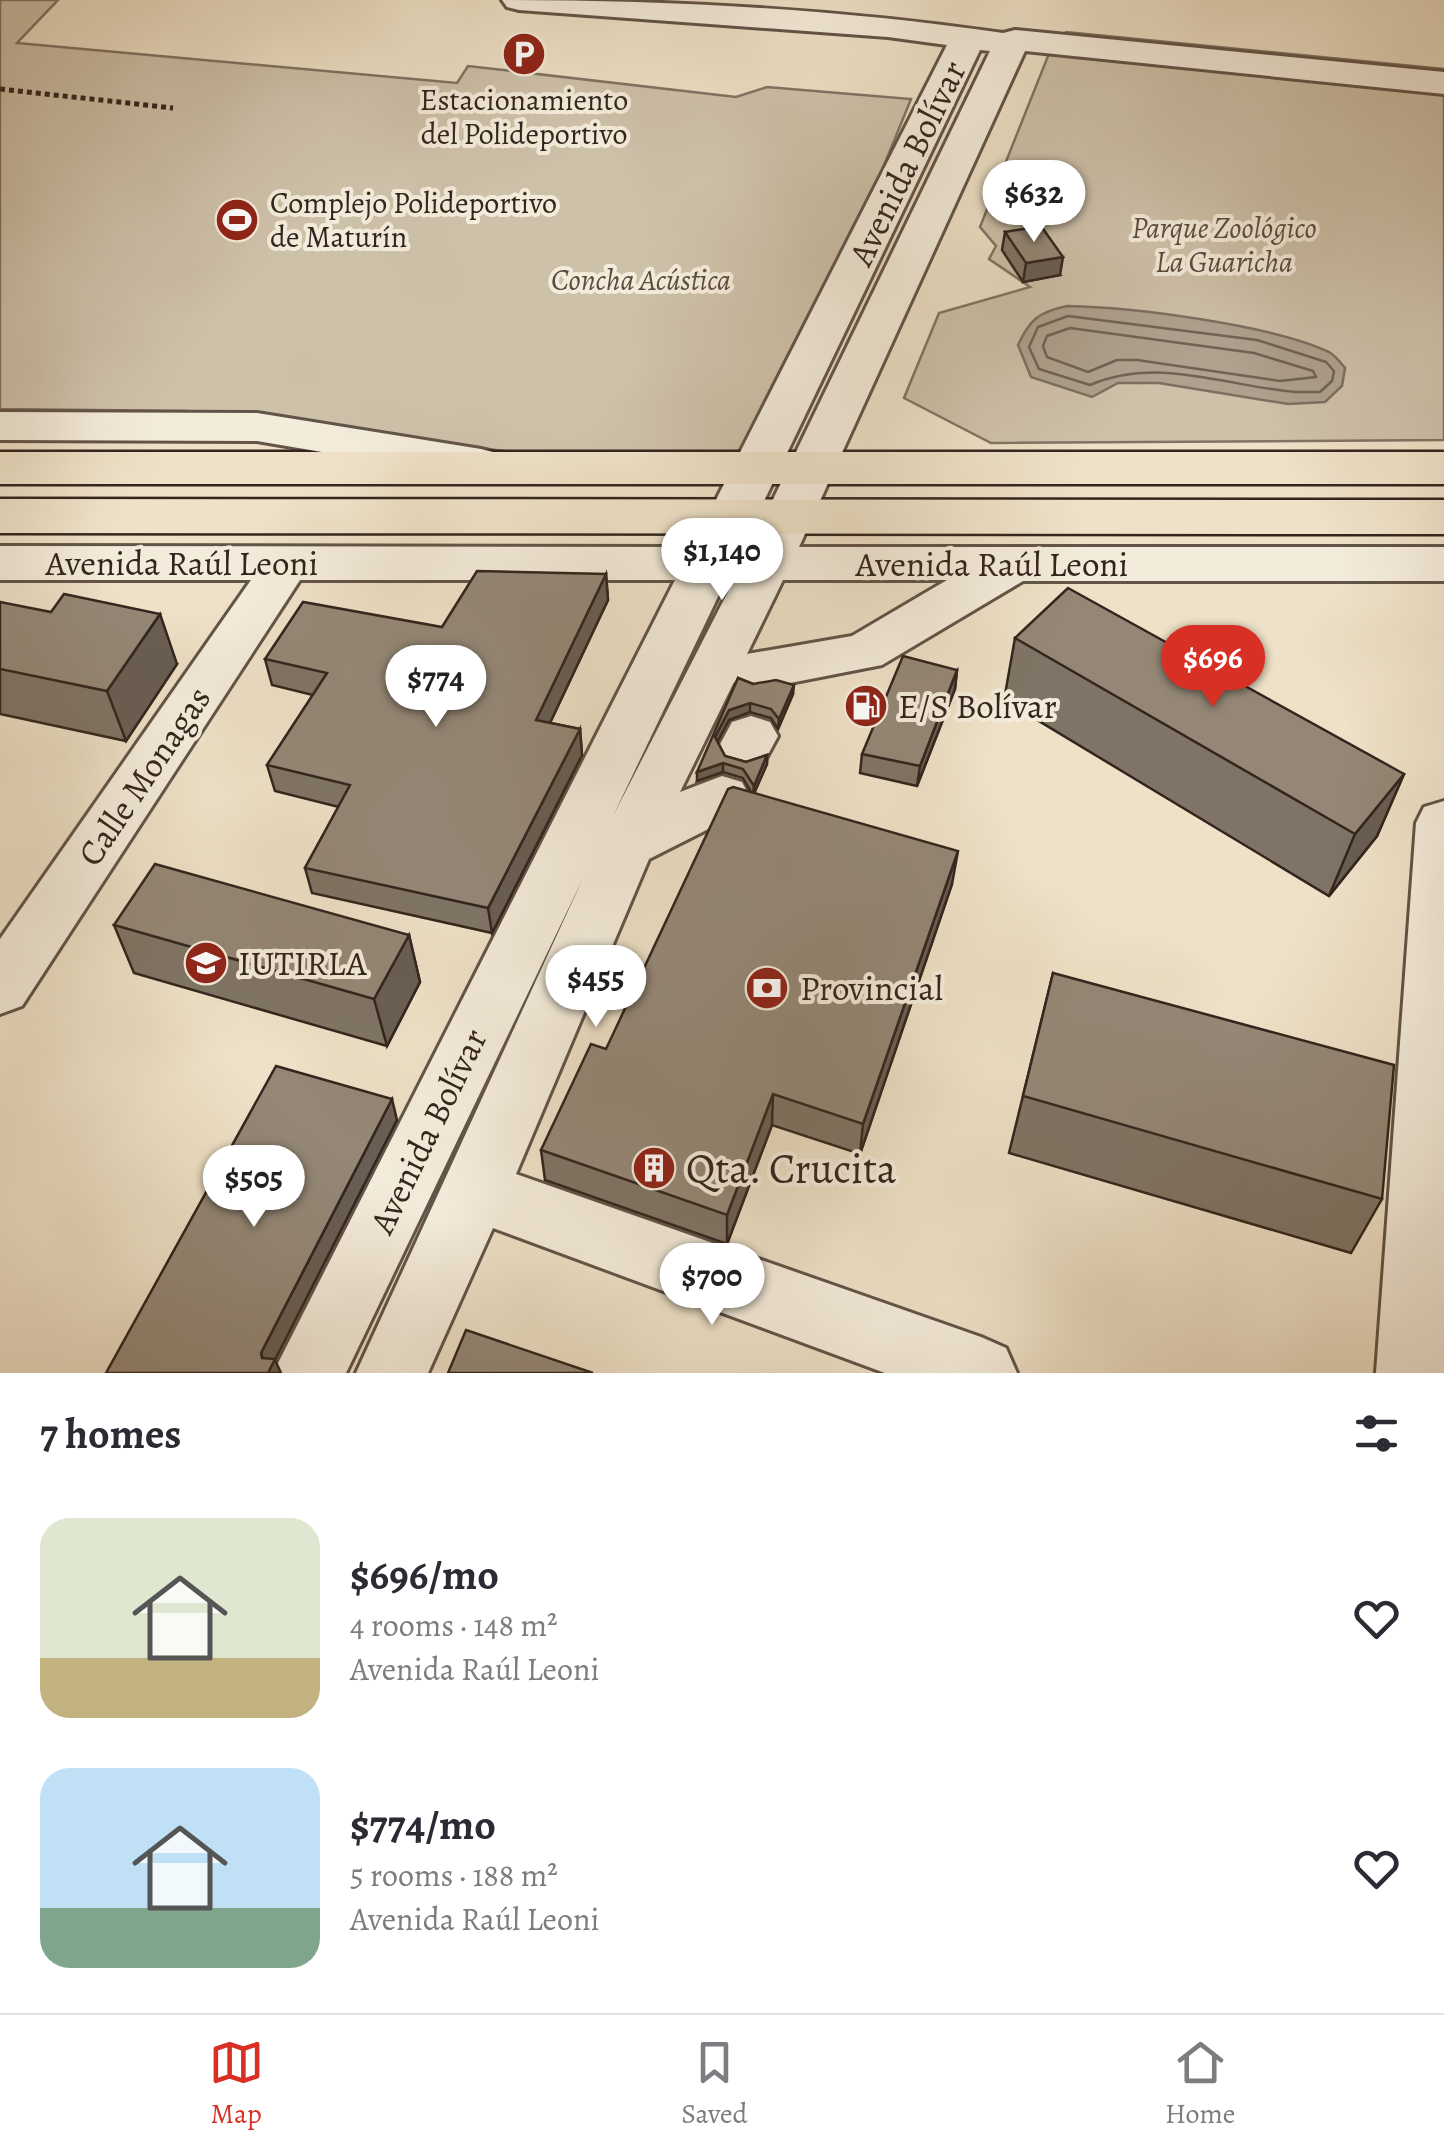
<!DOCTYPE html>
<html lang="en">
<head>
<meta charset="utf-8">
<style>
	:root { --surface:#fff; --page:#f7f7f7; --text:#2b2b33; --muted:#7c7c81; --line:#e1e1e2; --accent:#d93025 }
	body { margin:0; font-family:Alegreya,serif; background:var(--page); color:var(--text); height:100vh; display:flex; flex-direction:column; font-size:38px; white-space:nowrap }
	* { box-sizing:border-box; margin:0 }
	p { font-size:32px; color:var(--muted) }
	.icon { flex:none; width:55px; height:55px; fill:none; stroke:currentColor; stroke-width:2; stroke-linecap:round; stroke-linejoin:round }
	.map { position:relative; height:1373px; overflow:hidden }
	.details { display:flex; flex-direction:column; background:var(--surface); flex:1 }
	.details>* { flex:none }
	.price { position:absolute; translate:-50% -85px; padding:0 22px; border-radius:35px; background:#fff; color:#222; font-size:32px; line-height:65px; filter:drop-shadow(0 2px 5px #0008) }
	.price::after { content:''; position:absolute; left:50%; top:60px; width:30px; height:22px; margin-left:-15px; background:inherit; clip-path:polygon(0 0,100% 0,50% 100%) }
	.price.current { background:var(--accent); color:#fff }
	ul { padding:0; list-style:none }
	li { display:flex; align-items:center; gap:30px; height:250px; padding:0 40px }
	li span { display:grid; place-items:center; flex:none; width:280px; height:200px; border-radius:30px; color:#555 }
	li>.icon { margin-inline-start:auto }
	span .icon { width:120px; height:120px; fill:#fffc; stroke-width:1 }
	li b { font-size:42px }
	h2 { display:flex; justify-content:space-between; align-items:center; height:120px; padding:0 40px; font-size:42px }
	.tab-bar { display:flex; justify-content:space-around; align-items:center; height:140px; border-top:2px solid var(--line); background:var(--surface); font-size:28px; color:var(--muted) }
	.tab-bar a { display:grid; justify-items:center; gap:5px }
	.tab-bar .current { color:var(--accent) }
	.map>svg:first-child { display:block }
	.green { fill:#cec1aa; stroke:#807364; stroke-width:2.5 }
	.water { fill:#aea18e; stroke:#7d6f61; stroke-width:2.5 }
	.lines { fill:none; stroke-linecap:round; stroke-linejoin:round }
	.shore { stroke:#706356; stroke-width:2.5 }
	.minor-casing { stroke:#625448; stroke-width:6 }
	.highway-casing { stroke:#33251e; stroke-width:5 }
	.path { stroke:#33251e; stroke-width:5; stroke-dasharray:5 4; stroke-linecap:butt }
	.minor { fill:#f4ecdb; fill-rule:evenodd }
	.highway { fill:#eee1c7; fill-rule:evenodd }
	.wall { fill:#7f7465; stroke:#33251e; stroke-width:2.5 }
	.shaded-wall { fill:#685e53; stroke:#33251e; stroke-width:2.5 }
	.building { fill:#948776; stroke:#33251e; stroke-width:2.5 }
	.labels { text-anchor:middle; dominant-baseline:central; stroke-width:8; stroke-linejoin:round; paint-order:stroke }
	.far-poi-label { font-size:30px; fill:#33251e; stroke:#f4ecdb }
	.far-park-label { font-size:30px; font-style:italic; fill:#5a4c41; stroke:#f4ecdb }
	.street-label { font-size:35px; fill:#33251e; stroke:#f4ecdb }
	.poi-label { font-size:35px; fill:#33251e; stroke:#f4ecdb; text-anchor:start }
	.near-poi-label { font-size:42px; fill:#33251e; stroke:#f4ecdb; text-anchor:start }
</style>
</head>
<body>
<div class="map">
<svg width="1444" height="1373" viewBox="0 0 1444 1373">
	<rect width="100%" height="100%" fill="#eee1c7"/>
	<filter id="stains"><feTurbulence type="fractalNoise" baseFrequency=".002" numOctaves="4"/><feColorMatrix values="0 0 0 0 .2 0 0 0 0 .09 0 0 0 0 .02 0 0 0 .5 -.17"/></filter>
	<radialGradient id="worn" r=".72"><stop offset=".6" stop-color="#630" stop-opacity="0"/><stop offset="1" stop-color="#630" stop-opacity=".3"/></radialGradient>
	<!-- green -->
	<path class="green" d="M0 0H58L17 43 457 83 468 66 736 97 767 87 911 99 850 249 757 435 734 454 567 459 187 411 0 409Z
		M1066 32 1444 69V440L991 443 904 398 939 313 1030 287 989 259 996 246 980 227 1048 56Z"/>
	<!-- water -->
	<path class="water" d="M1067 306C1132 307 1272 325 1329 352 1336 356 1340 362 1345 368L1342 386 1325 402 1288 404 1159 383H1118L1092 397 1031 377 1018 345C1030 319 1039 312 1067 306Z"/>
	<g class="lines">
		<!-- shore -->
		<path class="shore" d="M1068 316 1257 340 1326 362 1334 371 1332 381 1320 392H1295C1225 386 1158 356 1090 385L1039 369 1029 347 1038 327Z
			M1070 328 1254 353 1313 371 1316 377 1280 381 1137 360H1117L1088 372 1047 357 1043 346 1047 336Z"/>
		<!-- minor casing -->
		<g class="minor-casing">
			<path id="minor" d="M502 0C670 0 837 9 1003 33L1015 30 1444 72V94L1025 51 799 547H1444V581H1023L882 665 754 690 734 682 680 792 722 776 742 782 750 797 742 812 649 859 516 1174 981 1337 1006 1348 1017 1373H885L493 1228 428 1373H356L584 876 346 1373H273L675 580H300L22 1006 0 1014V939L251 580H0V546L692 547 947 45 888 37 519 10 507 7ZM980 50 990 51 750 547H742ZM726 580H734L613 816ZM783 580H947L852 636 747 654Z
				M0 412 257 413 481 449 497 453 504 464 497 475 481 479 257 441 0 440Z
				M751 716 770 722 778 736 764 762 745 768 726 762 718 748 732 722Z
				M1444 801V1373H1376L1416 823 1424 807Z"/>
		</g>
		<!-- highway casing -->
		<g class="highway-casing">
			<path id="highway" d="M0 452H1444V484H0Z
				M0 499 1444 500V534L0 533Z"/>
		</g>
		<!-- path -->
		<path class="path" d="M0 89 173 108"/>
		<!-- minor -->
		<use href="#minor" class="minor"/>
		<!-- highway -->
		<use href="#highway" class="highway"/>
	</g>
	<!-- wall -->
	<path class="wall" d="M1005 232 1060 275 1023 282 1002 250Z
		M606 574 608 600 550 723 580 729 582 755 492 933 312 893 305 868 339 807 275 791 267 765 313 695 272 685 265 659 442 627Z
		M0 602 177 664 126 741 0 714Z
		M1015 638 1404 774 1377 836 1329 896 1004 700Z
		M957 670 955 689 917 786 860 773 862 754Z
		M738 678 753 684 793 694 778 729 771 718 750 712 729 720 717 741 725 756 746 762 767 755V764L754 793 952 884 860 1154 772 1125 727 1244 545 1180 541 1150 606 1049 751 792 743 778 723 772 697 781Z
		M114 925 409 935 420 982 387 1046 134 973Z
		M1053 973 1382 1199 1351 1253 1009 1153Z"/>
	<!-- shaded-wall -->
	<path class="shaded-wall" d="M1063 257 1060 275 1023 282 1026 263Z
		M606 574 608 600 539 746 536 720Z
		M160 614 177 664 126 741 107 691Z
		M957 670 955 689 917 786 920 766Z
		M794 685 793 694 778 729 779 719Z
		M750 703V712L729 720 715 746V737L729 710Z
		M580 729 582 755 492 933 488 908Z
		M767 755V764L753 796 754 786Z
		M723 763V772L697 781V772Z
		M1404 774 1377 836 1329 896 1355 834Z
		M958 851 952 884 860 1154 863 1124Z
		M409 935 420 982 387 1046 374 999Z
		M773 1094 772 1125 727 1244V1215Z
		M392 1099 397 1120 275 1360 281 1373H268L261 1353Z"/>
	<!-- building -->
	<path class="building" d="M1041 226 1063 257 1026 263 1005 232Z
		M477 571 606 574 536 720 580 729 488 908 305 868 350 785 267 765 327 673 265 659 303 602 442 627Z
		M1068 588 1404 774 1355 834 1015 638Z
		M64 594 160 614 107 691 0 669V602L51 612Z
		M903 656 957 670 920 766 862 754Z
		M738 678 753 684 776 680 794 685 779 719 771 709 750 703 729 710 715 737 725 756 746 762 767 755 754 786 743 769 723 763 697 772Z
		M733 787 958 851 863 1124 773 1094 727 1215 541 1150 591 1044 606 1049 728 789Z
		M155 864 409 935 374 999 114 925Z
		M1053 973 1394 1065 1382 1199 1023 1096Z
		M276 1066 392 1099 261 1353 262 1358 275 1359 268 1373H106Z
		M466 1330 593 1373H448Z"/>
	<!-- icons -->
	<defs>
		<g id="parking-disc" transform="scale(2.25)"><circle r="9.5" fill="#8f2418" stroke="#f4ecdb"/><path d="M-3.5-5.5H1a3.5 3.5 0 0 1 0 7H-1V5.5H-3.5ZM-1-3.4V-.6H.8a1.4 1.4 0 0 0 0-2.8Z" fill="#fff"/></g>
		<g id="stadium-disc" transform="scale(2.25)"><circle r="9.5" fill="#8f2418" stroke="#f4ecdb"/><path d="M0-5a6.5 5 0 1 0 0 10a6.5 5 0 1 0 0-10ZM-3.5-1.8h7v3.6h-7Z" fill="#fff"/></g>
		<g id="fuel-disc" transform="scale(2.25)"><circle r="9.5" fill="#8f2418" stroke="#f4ecdb"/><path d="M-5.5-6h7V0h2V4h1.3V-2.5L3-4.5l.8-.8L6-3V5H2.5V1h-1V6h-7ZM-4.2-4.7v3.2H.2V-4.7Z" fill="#fff"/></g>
		<g id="university-disc" transform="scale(2.25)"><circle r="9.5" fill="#8f2418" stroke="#f4ecdb"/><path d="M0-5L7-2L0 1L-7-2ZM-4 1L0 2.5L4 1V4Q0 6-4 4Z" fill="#fff"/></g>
		<g id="bank-disc" transform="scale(2.25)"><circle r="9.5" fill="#8f2418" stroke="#f4ecdb"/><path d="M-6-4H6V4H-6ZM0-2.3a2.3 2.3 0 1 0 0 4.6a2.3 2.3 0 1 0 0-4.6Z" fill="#fff"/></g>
		<g id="building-disc" transform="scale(2.25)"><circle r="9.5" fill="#8f2418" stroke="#f4ecdb"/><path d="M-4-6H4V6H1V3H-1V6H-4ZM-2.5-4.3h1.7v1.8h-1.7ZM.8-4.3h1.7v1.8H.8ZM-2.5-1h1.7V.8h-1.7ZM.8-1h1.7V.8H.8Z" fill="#fff"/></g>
	</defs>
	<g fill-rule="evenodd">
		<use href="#parking-disc" x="524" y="54"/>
		<use href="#stadium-disc" x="237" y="220"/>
		<use href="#fuel-disc" x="866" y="706"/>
		<use href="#university-disc" x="206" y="963"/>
		<use href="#bank-disc" x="767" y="988"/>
		<use href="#building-disc" x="654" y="1168"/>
	</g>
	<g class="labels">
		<!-- far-poi labels -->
		<g class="far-poi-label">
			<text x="524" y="100">Estacionamiento<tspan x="524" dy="34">del Polideportivo</tspan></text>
			<text x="270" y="203" text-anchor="start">Complejo Polideportivo<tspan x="270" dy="34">de Maturín</tspan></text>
		</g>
		<!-- far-park labels -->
		<g class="far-park-label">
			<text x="1224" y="228">Parque Zoológico<tspan x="1224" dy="34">La Guaricha</tspan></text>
			<text x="641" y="280">Concha Acústica</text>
		</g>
		<!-- street labels -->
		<g class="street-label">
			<text transform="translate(907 163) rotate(-64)">Avenida Bolívar</text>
			<text x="182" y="563">Avenida Raúl Leoni</text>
			<text x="992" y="564">Avenida Raúl Leoni</text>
			<text transform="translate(144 776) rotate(-56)">Calle Monagas</text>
			<text transform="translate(428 1131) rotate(-64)">Avenida Bolívar</text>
		</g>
		<!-- poi labels -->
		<g class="poi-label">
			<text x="898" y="706">E/S Bolívar</text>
			<text x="238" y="963">IUTIRLA</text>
			<text x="800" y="988">Provincial</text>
		</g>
		<!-- near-poi labels -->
		<g class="near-poi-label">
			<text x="686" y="1168">Qta. Crucita</text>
		</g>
	</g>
	<rect width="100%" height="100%" filter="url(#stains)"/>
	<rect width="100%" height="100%" fill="url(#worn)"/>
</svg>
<b class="price" style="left:1034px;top:245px">$632</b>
<b class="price" style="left:722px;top:603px">$1,140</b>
<b class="price current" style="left:1213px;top:710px">$696</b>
<b class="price" style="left:436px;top:730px">$774</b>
<b class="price" style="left:596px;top:1030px">$455</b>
<b class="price" style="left:254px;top:1230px">$505</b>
<b class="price" style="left:712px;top:1328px">$700</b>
</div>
<section class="details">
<h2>7 homes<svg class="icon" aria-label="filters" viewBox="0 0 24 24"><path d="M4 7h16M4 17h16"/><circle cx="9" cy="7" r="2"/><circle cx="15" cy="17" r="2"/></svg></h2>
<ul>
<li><span style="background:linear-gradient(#dfe7d0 70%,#c2b280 0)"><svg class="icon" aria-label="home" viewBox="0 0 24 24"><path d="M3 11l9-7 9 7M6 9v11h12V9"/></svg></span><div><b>$696/mo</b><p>4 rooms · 148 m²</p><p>Avenida Raúl Leoni</p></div><svg class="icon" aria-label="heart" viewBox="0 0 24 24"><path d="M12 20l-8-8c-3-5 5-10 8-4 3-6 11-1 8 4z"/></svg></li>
<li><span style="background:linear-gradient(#bfe0f5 70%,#7fa58c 0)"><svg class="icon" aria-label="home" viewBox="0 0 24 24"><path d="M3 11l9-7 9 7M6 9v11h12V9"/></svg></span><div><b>$774/mo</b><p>5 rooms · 188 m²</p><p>Avenida Raúl Leoni</p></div><svg class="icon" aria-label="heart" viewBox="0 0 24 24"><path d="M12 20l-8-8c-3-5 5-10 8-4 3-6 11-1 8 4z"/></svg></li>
</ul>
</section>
<nav class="tab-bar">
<a class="current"><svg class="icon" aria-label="map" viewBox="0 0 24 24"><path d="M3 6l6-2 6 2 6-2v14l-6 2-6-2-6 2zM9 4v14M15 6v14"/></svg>Map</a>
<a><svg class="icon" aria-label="saved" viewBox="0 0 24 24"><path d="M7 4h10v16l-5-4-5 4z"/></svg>Saved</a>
<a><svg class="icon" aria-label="home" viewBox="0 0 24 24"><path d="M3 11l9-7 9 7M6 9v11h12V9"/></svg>Home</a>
</nav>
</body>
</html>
